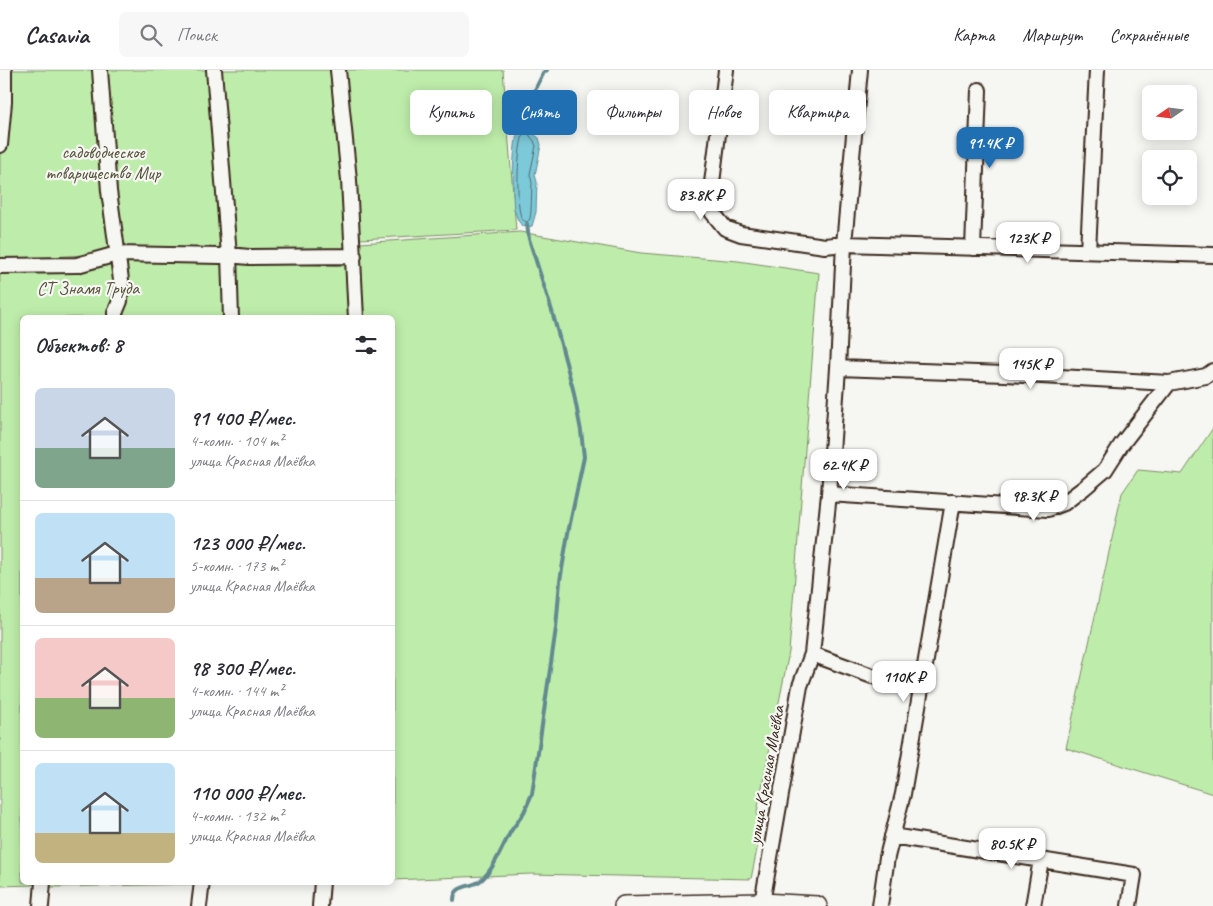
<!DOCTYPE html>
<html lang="ru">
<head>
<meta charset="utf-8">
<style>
	:root { --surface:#fff; --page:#f7f7f7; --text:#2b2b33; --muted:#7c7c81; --line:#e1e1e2; --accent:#1f6fb2 }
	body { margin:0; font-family:Caveat,sans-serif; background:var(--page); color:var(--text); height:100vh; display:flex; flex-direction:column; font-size:19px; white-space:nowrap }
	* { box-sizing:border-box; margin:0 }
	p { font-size:16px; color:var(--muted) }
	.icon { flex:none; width:28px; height:28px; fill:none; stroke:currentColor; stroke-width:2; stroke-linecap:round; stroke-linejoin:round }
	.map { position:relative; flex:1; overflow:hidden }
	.sheet { position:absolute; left:20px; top:245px; width:375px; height:570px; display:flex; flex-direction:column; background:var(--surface); border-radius:8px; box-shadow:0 2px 12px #0003 }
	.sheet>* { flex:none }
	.hud { position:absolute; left:410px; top:20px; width:475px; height:45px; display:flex; gap:10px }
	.needle { width:32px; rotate:256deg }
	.tools { position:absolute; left:1142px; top:15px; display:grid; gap:10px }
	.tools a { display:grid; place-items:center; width:55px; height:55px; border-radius:8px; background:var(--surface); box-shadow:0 2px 12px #0003; font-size:25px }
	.price { position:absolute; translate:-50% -42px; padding:0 11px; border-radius:10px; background:#fff; color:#222; font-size:16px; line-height:32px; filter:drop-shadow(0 1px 2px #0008) }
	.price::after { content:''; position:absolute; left:50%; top:30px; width:15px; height:11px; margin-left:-8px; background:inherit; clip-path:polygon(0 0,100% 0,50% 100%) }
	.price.selected { background:var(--accent); color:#fff }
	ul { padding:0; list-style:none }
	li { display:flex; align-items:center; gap:15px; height:125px; padding:0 15px }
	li+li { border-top:1px solid var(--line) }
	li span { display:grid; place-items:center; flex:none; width:140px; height:100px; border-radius:8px; color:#555 }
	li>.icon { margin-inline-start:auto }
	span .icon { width:60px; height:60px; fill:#fffc; stroke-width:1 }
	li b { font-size:21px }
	h2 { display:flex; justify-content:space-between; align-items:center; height:60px; padding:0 15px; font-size:21px }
	.tag { padding:0 18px; border-radius:8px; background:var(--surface); box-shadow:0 2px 12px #0003; font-size:18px; line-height:45px }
	.tag.selected { background:var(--accent); color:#fff }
	header { display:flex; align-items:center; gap:30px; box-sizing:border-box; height:70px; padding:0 25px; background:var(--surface); border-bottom:1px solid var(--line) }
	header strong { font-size:24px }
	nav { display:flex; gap:28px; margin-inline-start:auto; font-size:18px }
	.search { width:350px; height:45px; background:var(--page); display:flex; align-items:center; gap:12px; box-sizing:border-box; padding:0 18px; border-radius:8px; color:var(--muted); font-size:19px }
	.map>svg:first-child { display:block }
	.green { fill:#beedab; stroke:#7c8c64 }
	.water { fill:#7cc9da; stroke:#62898f }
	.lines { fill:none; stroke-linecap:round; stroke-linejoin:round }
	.shore { stroke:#556a69; stroke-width:1 }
	.stream { stroke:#62898f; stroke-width:4 }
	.minor-casing { stroke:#3b2a1e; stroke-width:18 }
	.secondary-casing { stroke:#3b2a1e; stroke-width:22 }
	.minor { stroke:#f6f6f2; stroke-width:14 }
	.secondary { stroke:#f6f6f2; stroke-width:19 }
	.labels { text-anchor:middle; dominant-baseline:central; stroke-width:4.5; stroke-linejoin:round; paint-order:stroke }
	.park-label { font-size:18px; fill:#55513a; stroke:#f6f6f2 }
	.street-label { font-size:18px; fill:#3b2a1e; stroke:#f6f6f2 }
</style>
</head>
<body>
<header>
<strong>Casavia</strong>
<div class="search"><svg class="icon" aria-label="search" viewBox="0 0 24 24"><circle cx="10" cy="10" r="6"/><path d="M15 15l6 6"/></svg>Поиск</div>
<nav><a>Карта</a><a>Маршрут</a><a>Сохранённые</a></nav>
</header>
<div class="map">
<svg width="1213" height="836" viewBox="0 0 1213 836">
	<rect width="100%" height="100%" fill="#f6f6f2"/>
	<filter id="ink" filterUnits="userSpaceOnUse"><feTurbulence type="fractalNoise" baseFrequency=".02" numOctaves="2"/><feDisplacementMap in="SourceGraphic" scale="10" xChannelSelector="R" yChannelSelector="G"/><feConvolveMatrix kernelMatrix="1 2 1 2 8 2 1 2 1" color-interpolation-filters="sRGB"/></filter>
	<g filter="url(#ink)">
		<!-- green -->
		<path class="green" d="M0 0H337L349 180H165L51 187 0 188Z
			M341 0H503L516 160 360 169Z
			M520 162 641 183 738 191 819 203 789 582 757 742 759 769 751 809 531 804 393 810 392 248 364 247 360 173Z
			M120 187 115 247 22 248V812L34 813V815L0 816V193Z
			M123 188 348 196 350 247 118 248Z
			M1213 358V724L1066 678 1122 423 1138 400 1182 404Z
			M49 812 247 813 49 817Z"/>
		<!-- water -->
		<path class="water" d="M529 22 538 28 541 35 531 51V58L534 64 539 68 541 75 535 105 537 112 536 142 532 156 527 157 522 156C518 151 516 146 514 139 512 126 513 77 517 65 518 62 521 58 522 55 519 45 515 37 519 27Z"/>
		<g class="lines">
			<!-- shore -->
			<path class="shore" d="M527 62 534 71 536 76 530 104 532 113 531 141 530 149 527 152C523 150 523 151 521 147 516 133 517 75 524 63Z"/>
			<!-- stream -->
			<path class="stream" d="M531 28 544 2 547 0
				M454 830C454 814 471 818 480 811 494 800 502 777 511 761 515 755 520 749 524 742 527 736 529 730 532 724L556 558 560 511 568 463 584 387 581 361 573 319 552 241 529 169 527 154"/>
			<!-- minor casing -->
			<g class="minor-casing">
				<path id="minor" d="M100 0 109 121 121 210 120 231 115 243V248
					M214 0 229 185 231 248
					M338 0 349 110 356 248
					M726 0 711 121 712 142 725 158 741 164 825 176 844 174 1213 185
					M0 75 4 32V0
					M973 178 979 20
					M1088 181 1097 0
					M0 196 77 195 117 184 220 186 229 185 249 187 354 186
					M838 298 1005 304 1169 313 1206 306 1213 301
					M829 424 1048 439 1064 433 1084 418 1105 400 1121 375 1169 313
					M812 584 872 606 921 617
					M892 766 1134 805 1129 836
					M762 833 800 616 812 584 829 424 838 298 844 174 860 0
					M41 836 43 812
					M199 836 202 812
					M320 836 322 812
					M880 836 887 787 903 724 953 432
					M1033 836 1041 790"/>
			</g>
			<!-- secondary casing -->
			<g class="secondary-casing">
				<path id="secondary" d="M624 836 762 833 817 836"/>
			</g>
			<!-- minor -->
			<use href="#minor" class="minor"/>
			<!-- secondary -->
			<use href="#secondary" class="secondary"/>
		</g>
	</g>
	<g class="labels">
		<!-- park labels -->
		<g class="park-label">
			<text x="103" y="82">садоводческое<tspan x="103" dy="21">товарищество Мир</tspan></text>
			<text x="88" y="218">СТ Знамя Труда</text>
		</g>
		<!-- street labels -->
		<g class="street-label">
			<text transform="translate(766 705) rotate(-80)">улица Красная Маёвка</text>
		</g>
	</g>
</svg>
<div class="tools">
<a><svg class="needle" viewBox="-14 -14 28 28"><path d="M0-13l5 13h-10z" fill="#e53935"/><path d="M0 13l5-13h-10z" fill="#7c7c81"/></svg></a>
<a><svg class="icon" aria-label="locate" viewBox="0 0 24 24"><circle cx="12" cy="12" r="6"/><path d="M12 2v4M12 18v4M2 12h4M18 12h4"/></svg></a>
</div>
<b class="price selected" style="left:990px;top:99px">91.4K ₽</b>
<b class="price" style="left:701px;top:151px">83.8K ₽</b>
<b class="price" style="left:1028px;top:194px">123K ₽</b>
<b class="price" style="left:1031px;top:320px">145K ₽</b>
<b class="price" style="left:844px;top:421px">62.4K ₽</b>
<b class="price" style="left:1034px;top:452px">98.3K ₽</b>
<b class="price" style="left:904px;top:633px">110K ₽</b>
<b class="price" style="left:1012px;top:800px">80.5K ₽</b>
<div class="hud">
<a class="tag">Купить</a>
<a class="tag selected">Снять</a>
<a class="tag">Фильтры</a>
<a class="tag">Новое</a>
<a class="tag">Квартира</a>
</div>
<section class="sheet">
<h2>Объектов: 8<svg class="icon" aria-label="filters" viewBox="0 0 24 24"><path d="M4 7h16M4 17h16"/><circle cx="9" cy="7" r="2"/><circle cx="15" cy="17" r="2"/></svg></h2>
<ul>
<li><span style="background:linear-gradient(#c9d6e8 60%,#7fa58c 0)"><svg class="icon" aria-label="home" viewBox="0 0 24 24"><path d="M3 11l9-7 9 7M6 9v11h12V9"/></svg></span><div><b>91 400 ₽/мес.</b><p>4-комн. · 104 m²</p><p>улица Красная Маёвка</p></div></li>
<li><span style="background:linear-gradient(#bfe0f5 65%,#b9a48a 0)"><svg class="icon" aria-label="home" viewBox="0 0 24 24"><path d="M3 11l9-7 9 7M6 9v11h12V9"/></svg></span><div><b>123 000 ₽/мес.</b><p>5-комн. · 173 m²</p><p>улица Красная Маёвка</p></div></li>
<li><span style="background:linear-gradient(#f6c9c9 60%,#8fb573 0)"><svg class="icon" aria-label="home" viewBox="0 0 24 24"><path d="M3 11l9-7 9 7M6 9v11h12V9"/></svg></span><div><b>98 300 ₽/мес.</b><p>4-комн. · 144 m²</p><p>улица Красная Маёвка</p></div></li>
<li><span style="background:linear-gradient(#bfe0f5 70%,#c2b280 0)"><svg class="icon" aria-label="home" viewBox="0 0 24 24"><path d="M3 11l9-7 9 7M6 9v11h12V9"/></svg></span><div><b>110 000 ₽/мес.</b><p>4-комн. · 132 m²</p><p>улица Красная Маёвка</p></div></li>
</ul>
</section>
</div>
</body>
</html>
